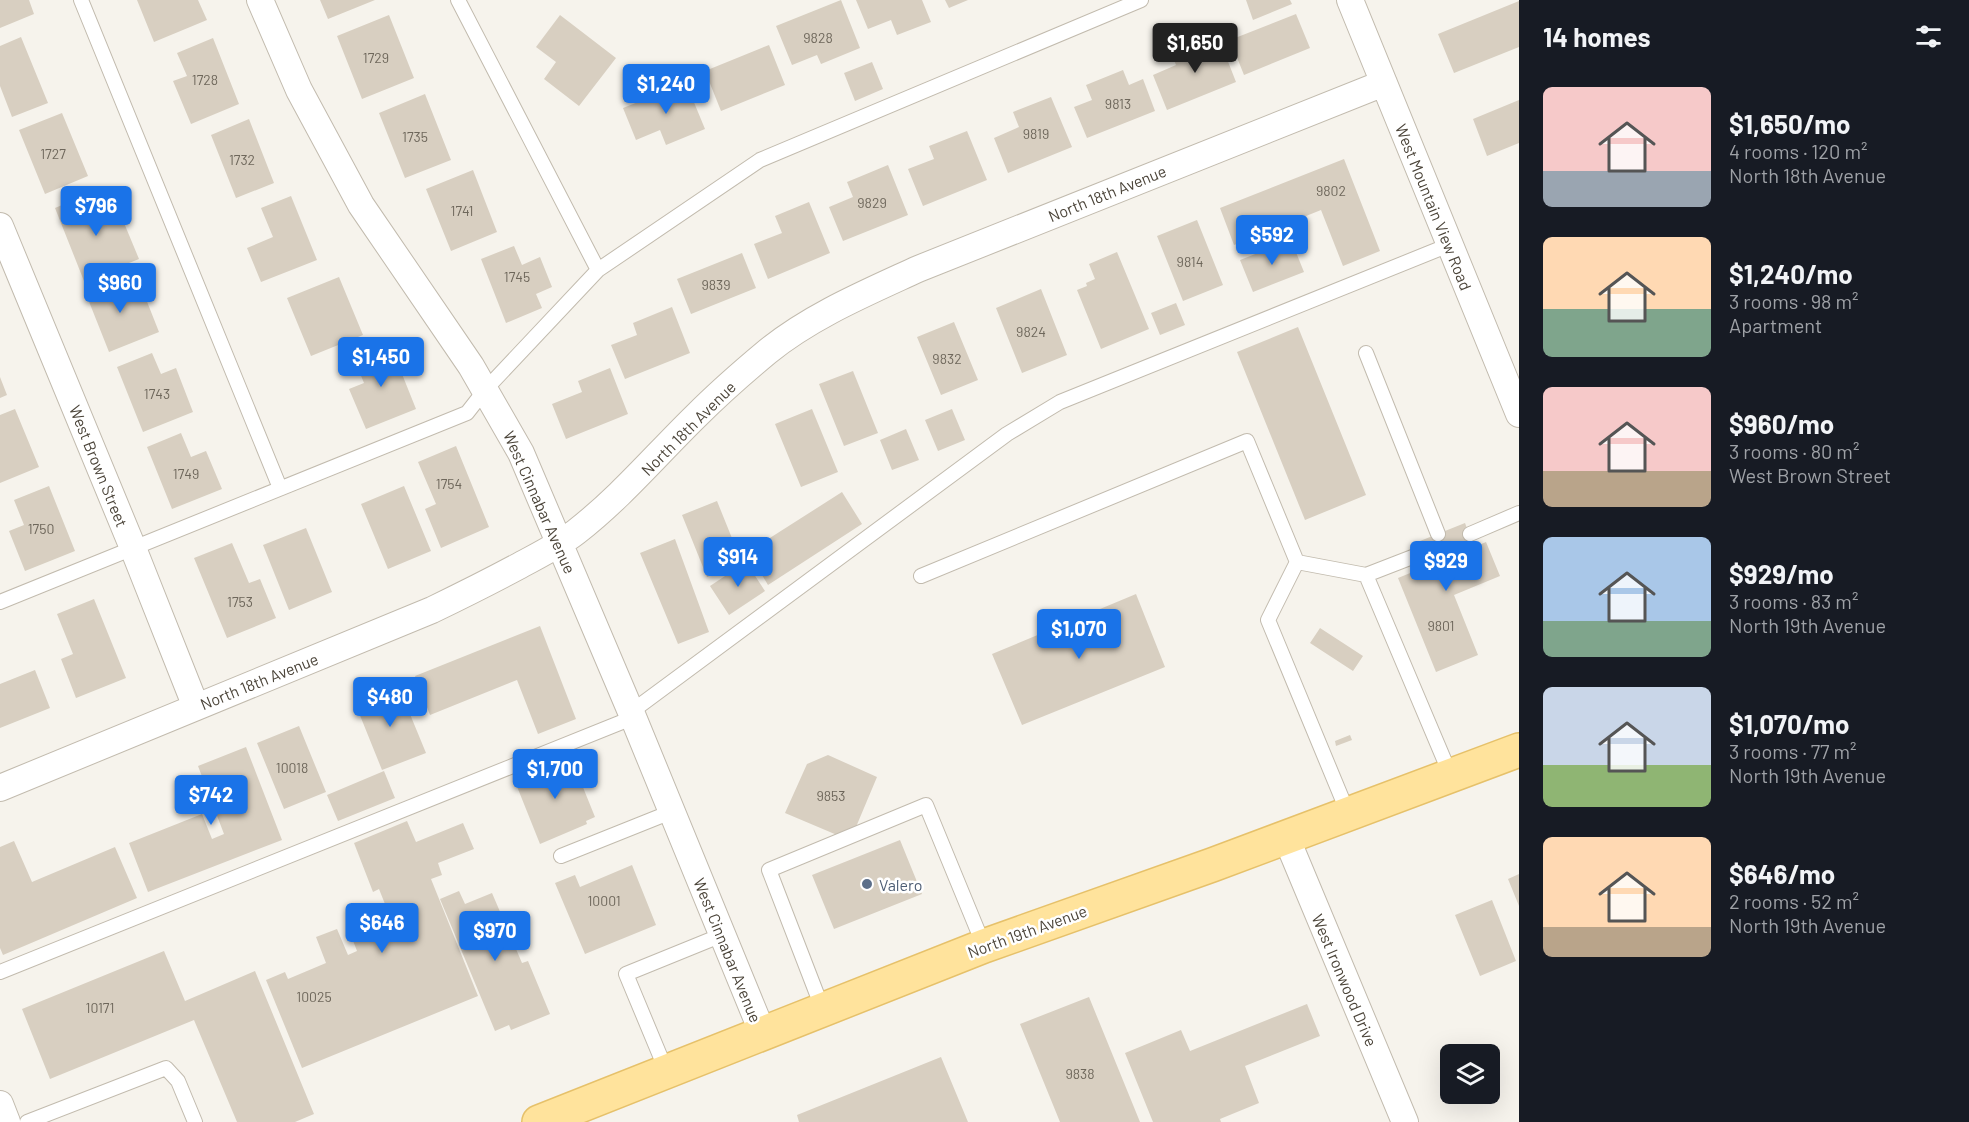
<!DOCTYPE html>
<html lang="en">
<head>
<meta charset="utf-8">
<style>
	:root { --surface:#171b24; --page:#20242c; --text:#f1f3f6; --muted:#9ea1a6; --accent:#1a73e8 }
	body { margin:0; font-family:Barlow,sans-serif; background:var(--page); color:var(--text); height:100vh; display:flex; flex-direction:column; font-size:22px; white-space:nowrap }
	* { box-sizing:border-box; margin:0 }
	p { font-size:20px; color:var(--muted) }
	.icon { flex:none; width:33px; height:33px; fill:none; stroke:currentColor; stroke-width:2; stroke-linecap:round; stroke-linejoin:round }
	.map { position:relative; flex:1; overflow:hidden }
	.drawer { display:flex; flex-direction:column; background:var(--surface); width:450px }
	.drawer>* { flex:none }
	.fabs { position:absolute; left:1440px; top:1044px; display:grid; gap:12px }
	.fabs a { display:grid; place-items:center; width:60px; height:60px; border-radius:9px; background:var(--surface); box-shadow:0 6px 24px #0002; font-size:30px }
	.price { position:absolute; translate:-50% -51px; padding:0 14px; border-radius:6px; background:var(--accent); color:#fff; font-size:20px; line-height:39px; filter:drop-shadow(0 2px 3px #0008) }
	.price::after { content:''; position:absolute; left:50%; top:36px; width:18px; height:14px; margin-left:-9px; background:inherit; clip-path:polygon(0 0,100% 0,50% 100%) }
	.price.active { background:#222; color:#fff }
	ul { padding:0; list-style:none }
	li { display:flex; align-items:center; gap:18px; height:150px; padding:0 24px }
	li span { display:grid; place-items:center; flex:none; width:168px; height:120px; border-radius:9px; color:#555 }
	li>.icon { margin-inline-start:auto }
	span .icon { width:72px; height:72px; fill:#fffc; stroke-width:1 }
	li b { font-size:26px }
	h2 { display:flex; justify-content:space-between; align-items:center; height:72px; padding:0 24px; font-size:26px }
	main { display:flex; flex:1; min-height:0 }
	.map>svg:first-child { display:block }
	.building { fill:#d8cfc1 }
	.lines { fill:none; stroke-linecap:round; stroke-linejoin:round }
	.service-casing { stroke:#c2bbae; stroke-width:16 }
	.minor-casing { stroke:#c2bbae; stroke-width:28 }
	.primary-casing { stroke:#e6c16a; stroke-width:36 }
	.service { stroke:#fff; stroke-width:14 }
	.minor { stroke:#fff; stroke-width:26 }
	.primary { stroke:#ffe39c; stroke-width:33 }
	.service-dot { fill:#5c6f8a; stroke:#fff; stroke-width:2 }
	.labels { text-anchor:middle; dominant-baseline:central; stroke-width:5; stroke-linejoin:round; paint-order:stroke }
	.number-label { font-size:14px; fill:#6e675b }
	.street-label { font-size:16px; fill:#4b4439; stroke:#fff }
	.service-label { font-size:16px; fill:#4e5e75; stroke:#fff; text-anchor:start }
</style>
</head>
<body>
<main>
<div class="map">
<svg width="1519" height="1122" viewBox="0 0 1519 1122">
	<rect width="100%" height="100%" fill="#f6f3ec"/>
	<!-- building -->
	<path class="building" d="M0 0H29L34 14 0 28Z
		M137 0H198L207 20 154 42Z
		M320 0H375L328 19Z
		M841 0 860 48 821 64 817 55 792 65 776 26Z
		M856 0H922L931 22 897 35 891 20 868 29Z
		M945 0H968L949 8Z
		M1246 0H1290L1292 4 1253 20Z
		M1519 1V47L1454 73 1438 34Z
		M1296 14 1310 48 1244 75 1230 40Z
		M389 15 414 78 362 99 337 36Z
		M560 15 616 58 579 106 544 79 556 62 536 47Z
		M1218 36 1236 82 1167 110 1153 75 1176 65 1172 55Z
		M21 37 48 103 12 117 0 86V46Z
		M213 38 239 104 191 124 173 81 187 76 177 53Z
		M769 45 785 85 721 111 705 71Z
		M872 62 883 89 855 101 844 73Z
		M1123 70 1129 85 1143 79 1155 111 1087 138 1074 107 1092 100 1086 85Z
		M686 83 705 129 666 145 660 130 636 140 623 108Z
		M425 94 451 160 405 178 379 113Z
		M1051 97 1072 147 1008 173 994 138 1019 127 1013 112Z
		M1519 100V143L1487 156 1473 119Z
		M62 113 88 176 45 194 19 130Z
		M249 119 274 183 236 198 211 135Z
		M967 131 987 180 923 206 908 169 934 159 929 146Z
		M1344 159 1380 251 1343 266 1321 210 1234 245 1220 208Z
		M888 165 908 215 843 241 829 207 853 197 847 182Z
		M473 170 497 232 451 251 426 189Z
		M93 192 101 213 117 206 139 259 84 281 55 208Z
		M291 196 317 260 261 282 247 248 273 237 261 208Z
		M809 202 830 253 768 279 754 244 782 233 775 216Z
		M1197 220 1223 285 1183 301 1157 236Z
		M1291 240 1304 272 1253 292 1240 260Z
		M514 246 522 265 540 257 552 287 536 294 542 308 506 323 481 259Z
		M1117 252 1149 329 1101 349 1077 290 1087 286 1086 283 1095 279 1089 264Z
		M742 253 756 288 691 314 677 279Z
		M119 275 129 300 144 294 159 332 109 352 84 289Z
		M339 277 363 335 311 356 287 298Z
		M1041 289 1067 355 1022 373 996 308Z
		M1176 303 1185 325 1160 335 1151 313Z
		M672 307 690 353 625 379 611 345 637 335 633 323Z
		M954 322 978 380 941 395 917 337Z
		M1298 327 1366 495 1305 520 1237 352Z
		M390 344 416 409 366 429 349 389 364 383 354 359Z
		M152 353 161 374 176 368 193 412 143 432 117 367Z
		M610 368 628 414 566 439 552 404 582 392 578 381Z
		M853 371 878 433 844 446 819 384Z
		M0 377 7 395 0 398Z
		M15 409 39 467 0 483V415Z
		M812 409 838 472 801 487 775 424Z
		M952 409 965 440 938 451 925 420Z
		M906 429 919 460 892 470 880 440Z
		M181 433 191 457 206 451 222 489 172 509 147 447Z
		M456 446 489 527 441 548 425 509 436 504 418 462Z
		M49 486 75 551 25 571 9 531 24 525 14 500Z
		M404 486 431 551 388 569 361 504Z
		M842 492 862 524 768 585 748 552Z
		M717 501 742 563 707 577 682 515Z
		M1465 523 1474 547 1486 542 1500 576 1454 595 1478 655 1436 672 1398 578 1420 569 1410 545Z
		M306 528 332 592 289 610 263 545Z
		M675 539 709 632 678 644 640 553Z
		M232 543 249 583 260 579 276 618 227 638 194 558Z
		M746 562 765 591 729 615 710 586Z
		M1136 594 1165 667 1022 725 992 654Z
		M94 599 126 678 76 698 61 659 73 654 57 614Z
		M540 626 576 719 538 734 517 680 430 715 415 676Z
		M1320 628 1363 656 1353 671 1310 643Z
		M35 670 50 708 0 728V684Z
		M398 685 426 753 382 770 355 703Z
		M299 726 326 792 284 809 257 743Z
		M1350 735 1352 740 1336 746 1335 741Z
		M246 747 282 840 148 892 129 843 202 814 212 839 224 834 198 766Z
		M828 755 877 777 856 827 837 835 785 813 807 764Z
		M561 760 563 763 572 760 595 817 586 821 587 824 540 844 514 779Z
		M384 771 395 798 338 821 327 795Z
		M407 821 416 842 463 823 474 849 438 863 442 875 431 879 478 996 302 1068 266 980 285 972 288 979 326 963 316 937 337 929 348 955 357 951 347 925 387 909 379 889 373 892 354 843Z
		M900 840 922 894 834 929 812 875Z
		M14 841 32 882 115 847 137 898 3 955 0 948V847Z
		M632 865 656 925 585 954 555 883 575 875 580 887Z
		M1519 874V906L1508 879Z
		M459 891 465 904 492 893 522 963 528 961 550 1014 511 1030 509 1025 495 1031 440 899Z
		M1492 900 1516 961 1480 976 1455 915Z
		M164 951 185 1001 255 971 314 1114 295 1122H237L194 1020 50 1079 22 1009Z
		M1089 997 1140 1122H1060L1020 1024Z
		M1307 1004 1320 1036 1245 1066 1259 1103 1220 1119 1221 1122H1153L1125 1053 1181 1030 1190 1051Z
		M941 1057 968 1122H799L797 1115Z"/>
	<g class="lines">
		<!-- service casing -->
		<g class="service-casing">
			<path id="service" d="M81 0 280 488
				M458 0 598 270
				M1366 353 1438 534
				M1470 534 1519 513
				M1297 562 1268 620 1348 813
				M1366 575 1415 556
				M921 576 1247 441 1297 562 1366 575 1451 776
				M0 602 467 413 485 390 598 270 760 160 1141 0
				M631 712 1007 434 1060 402 1449 245
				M561 856 671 812
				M0 972 632 718
				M823 1010 769 870 926 805 984 946
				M666 1070 626 974 722 935
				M27 1122 166 1068 178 1081 195 1122"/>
		</g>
		<!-- minor casing -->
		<g class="minor-casing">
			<path id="minor" d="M260 0 299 90 361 205 471 366 521 453 631 712 763 1034
				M1350 0 1519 414
				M0 226 133 548 196 707
				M0 788 432 610C461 596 489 582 517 567 537 556 558 546 576 532 621 497 656 455 696 416 719 393 743 372 767 352 811 316 866 293 918 269L1384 83
				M1286 837 1405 1122
				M0 1104 7 1122"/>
		</g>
		<!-- primary casing -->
		<g class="primary-casing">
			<path id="primary" d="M539 1122 984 946 1212 865 1519 750"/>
		</g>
		<!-- service -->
		<use href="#service" class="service"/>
		<!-- minor -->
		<use href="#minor" class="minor"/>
		<!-- primary -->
		<use href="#primary" class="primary"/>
	</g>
	<!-- markers -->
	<circle class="service-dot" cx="867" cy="884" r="6"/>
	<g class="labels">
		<!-- number labels -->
		<g class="number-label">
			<text x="818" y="37">9828</text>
			<text x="376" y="57">1729</text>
			<text x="205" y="79">1728</text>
			<text x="1118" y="103">9813</text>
			<text x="1036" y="133">9819</text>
			<text x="415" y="136">1735</text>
			<text x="53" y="153">1727</text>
			<text x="242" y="159">1732</text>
			<text x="1331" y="190">9802</text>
			<text x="872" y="202">9829</text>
			<text x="462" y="210">1741</text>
			<text x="1190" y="261">9814</text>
			<text x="517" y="276">1745</text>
			<text x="716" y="284">9839</text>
			<text x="1031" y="331">9824</text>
			<text x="947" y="358">9832</text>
			<text x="157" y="393">1743</text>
			<text x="186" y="473">1749</text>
			<text x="449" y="483">1754</text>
			<text x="41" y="528">1750</text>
			<text x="240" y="601">1753</text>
			<text x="1441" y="625">9801</text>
			<text x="292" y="767">10018</text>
			<text x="831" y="795">9853</text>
			<text x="604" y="900">10001</text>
			<text x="314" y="996">10025</text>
			<text x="100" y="1007">10171</text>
			<text x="1080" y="1073">9838</text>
		</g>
		<!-- street labels -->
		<g class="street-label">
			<text transform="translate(1107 193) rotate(-22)">North 18th Avenue</text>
			<text transform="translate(1434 207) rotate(68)">West Mountain View Road</text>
			<text transform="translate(688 428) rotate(-45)">North 18th Avenue</text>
			<text transform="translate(99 466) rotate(68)">West Brown Street</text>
			<text transform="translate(540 502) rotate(66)">West Cinnabar Avenue</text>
			<text transform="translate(259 681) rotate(-22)">North 18th Avenue</text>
			<text transform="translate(1027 931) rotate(-20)">North 19th Avenue</text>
			<text transform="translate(728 950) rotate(68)">West Cinnabar Avenue</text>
			<text transform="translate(1345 980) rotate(67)">West Ironwood Drive</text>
		</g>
		<!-- service labels -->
		<g class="service-label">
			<text x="879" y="884">Valero</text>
		</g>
	</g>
</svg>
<div class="fabs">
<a><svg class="icon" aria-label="layers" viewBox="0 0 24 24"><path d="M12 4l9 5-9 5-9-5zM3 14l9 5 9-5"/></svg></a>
</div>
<b class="price active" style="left:1195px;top:74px">$1,650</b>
<b class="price" style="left:666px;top:115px">$1,240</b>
<b class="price" style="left:96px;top:237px">$796</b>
<b class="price" style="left:1272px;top:266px">$592</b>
<b class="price" style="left:120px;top:314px">$960</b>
<b class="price" style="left:381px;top:388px">$1,450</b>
<b class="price" style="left:738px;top:588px">$914</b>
<b class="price" style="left:1446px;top:592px">$929</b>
<b class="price" style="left:1079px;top:660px">$1,070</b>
<b class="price" style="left:390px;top:728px">$480</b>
<b class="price" style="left:555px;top:800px">$1,700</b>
<b class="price" style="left:211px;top:826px">$742</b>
<b class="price" style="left:382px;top:954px">$646</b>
<b class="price" style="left:495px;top:962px">$970</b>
</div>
<section class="drawer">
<h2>14 homes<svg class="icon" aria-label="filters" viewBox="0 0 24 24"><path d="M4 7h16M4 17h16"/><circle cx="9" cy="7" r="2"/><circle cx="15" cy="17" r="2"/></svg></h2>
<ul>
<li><span style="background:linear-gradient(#f6c9c9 70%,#9aa5b1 0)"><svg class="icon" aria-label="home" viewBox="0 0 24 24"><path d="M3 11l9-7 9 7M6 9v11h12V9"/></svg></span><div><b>$1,650/mo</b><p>4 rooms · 120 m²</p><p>North 18th Avenue</p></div></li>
<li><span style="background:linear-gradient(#ffd9b3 60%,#7fa58c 0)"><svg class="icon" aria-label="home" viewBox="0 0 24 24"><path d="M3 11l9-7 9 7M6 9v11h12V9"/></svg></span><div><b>$1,240/mo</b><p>3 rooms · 98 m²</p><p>Apartment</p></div></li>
<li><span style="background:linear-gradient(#f6c9c9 70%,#b9a48a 0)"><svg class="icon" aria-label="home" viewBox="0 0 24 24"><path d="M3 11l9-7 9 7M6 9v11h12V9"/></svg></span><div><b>$960/mo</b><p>3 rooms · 80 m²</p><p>West Brown Street</p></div></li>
<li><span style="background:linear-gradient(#a9c7e8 70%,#7fa58c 0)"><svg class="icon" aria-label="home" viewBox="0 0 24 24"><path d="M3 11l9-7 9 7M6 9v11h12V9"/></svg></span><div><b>$929/mo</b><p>3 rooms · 83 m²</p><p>North 19th Avenue</p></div></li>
<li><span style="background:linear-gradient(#c9d6e8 65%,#8fb573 0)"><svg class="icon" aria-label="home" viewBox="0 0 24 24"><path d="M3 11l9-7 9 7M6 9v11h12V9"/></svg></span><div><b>$1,070/mo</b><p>3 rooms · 77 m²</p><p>North 19th Avenue</p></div></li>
<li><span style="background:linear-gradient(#ffd9b3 75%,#b9a48a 0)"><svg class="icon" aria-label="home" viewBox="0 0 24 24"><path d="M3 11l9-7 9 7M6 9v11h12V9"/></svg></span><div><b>$646/mo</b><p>2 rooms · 52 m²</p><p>North 19th Avenue</p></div></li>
</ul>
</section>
</main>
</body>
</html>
